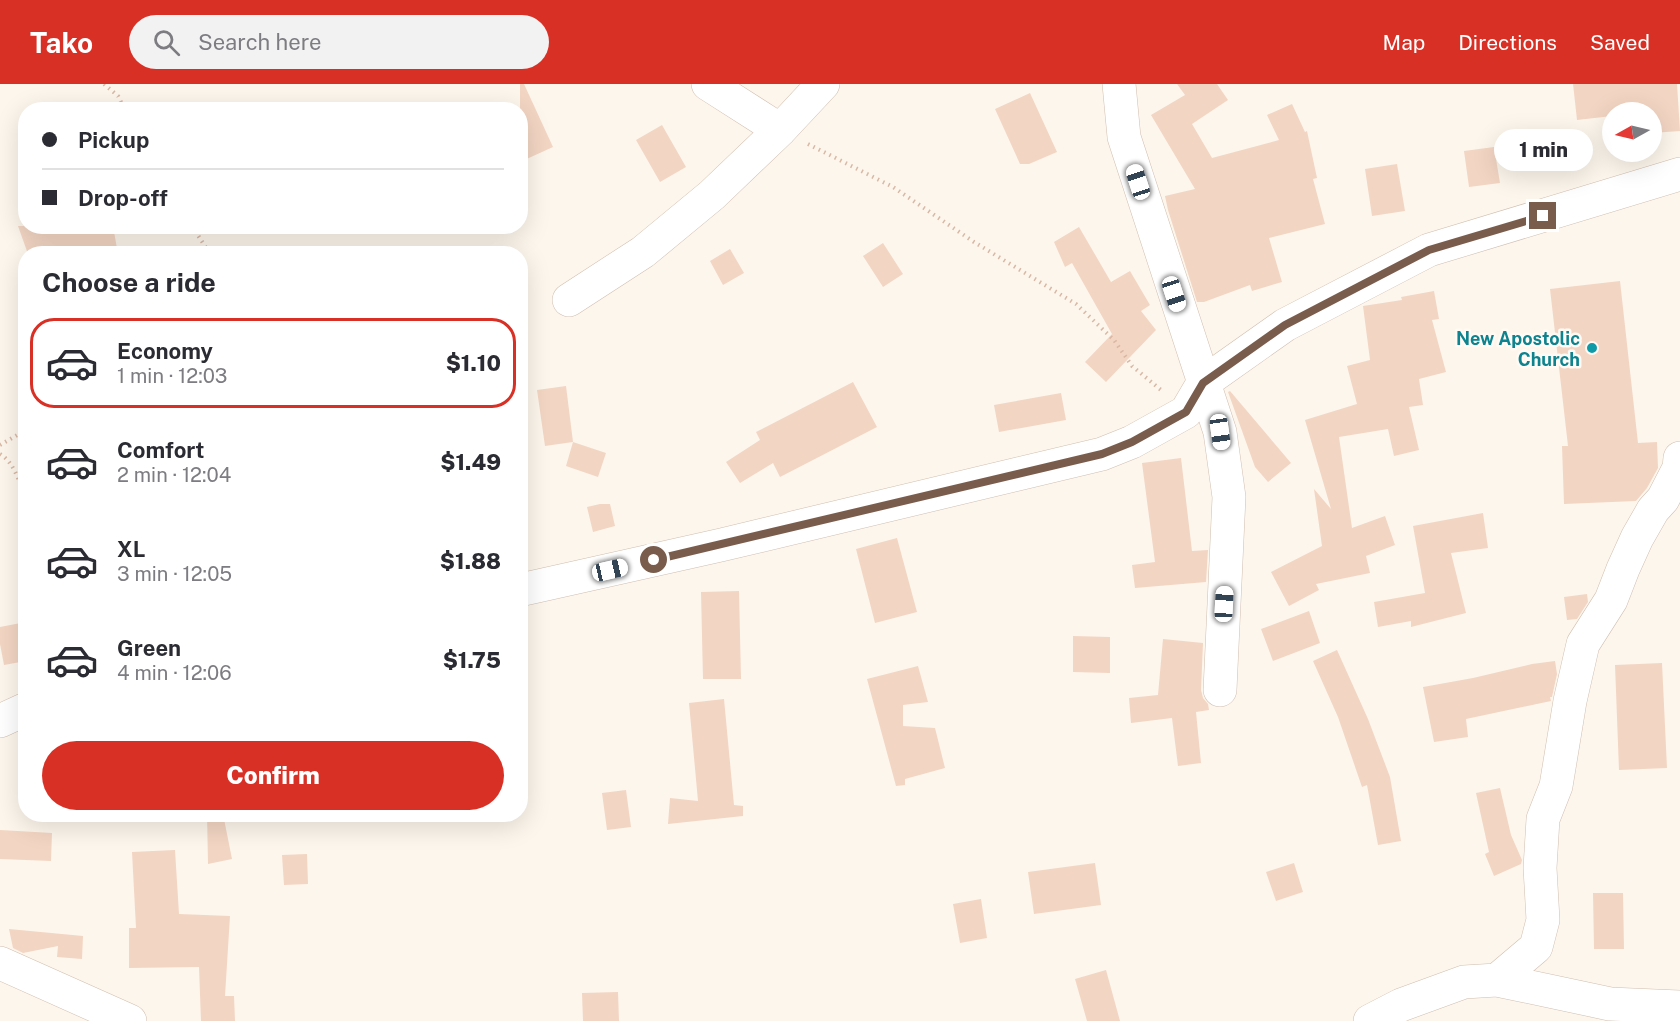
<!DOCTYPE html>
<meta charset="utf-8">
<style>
body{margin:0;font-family:"Public Sans",sans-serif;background:#f2f2f3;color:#2b2b33;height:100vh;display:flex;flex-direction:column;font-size:22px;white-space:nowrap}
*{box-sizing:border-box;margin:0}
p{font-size:20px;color:#7c7c81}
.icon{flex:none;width:33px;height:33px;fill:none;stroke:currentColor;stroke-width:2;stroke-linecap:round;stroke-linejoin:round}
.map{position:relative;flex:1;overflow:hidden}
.drawer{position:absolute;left:18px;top:162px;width:510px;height:576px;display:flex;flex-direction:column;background:#fff;border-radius:24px;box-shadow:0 6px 24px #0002}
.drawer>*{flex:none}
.hud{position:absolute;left:18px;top:18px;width:510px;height:132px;border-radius:24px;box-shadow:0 6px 24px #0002;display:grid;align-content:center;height:132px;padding:0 24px;background:#fff}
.needle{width:39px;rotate:262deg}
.buttons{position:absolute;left:1602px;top:18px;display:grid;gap:12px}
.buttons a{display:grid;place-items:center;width:60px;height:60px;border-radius:50%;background:#fff;box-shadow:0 6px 24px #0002;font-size:30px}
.end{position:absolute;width:27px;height:27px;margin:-14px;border:8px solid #7a5c4d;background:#fff;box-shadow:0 0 0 3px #fff}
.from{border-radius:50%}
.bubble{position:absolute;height:42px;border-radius:21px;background:#fff;box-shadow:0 6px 24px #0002;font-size:20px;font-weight:800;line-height:42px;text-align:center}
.car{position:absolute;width:18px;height:36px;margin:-18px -9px;border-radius:8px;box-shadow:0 0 4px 2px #0007;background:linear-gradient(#fff 24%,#345 0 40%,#fff 0 76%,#345 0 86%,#fff 0)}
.hud b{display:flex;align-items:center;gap:21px;height:57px;font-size:22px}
.hud b+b{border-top:2px solid #e1e1e2}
.hud i{width:15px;height:15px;background:#2b2b33}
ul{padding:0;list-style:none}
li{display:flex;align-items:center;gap:18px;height:90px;margin:0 12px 9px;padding:0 12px;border:3px solid transparent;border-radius:24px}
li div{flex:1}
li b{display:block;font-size:22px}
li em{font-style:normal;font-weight:800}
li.selected{border-color:#d93025}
li>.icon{width:54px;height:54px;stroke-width:1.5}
h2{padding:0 24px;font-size:27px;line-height:72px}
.cta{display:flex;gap:12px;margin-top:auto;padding:12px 24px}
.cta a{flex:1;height:69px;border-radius:36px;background:#d93025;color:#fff;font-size:24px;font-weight:800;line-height:69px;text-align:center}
header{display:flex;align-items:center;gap:36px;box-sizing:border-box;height:84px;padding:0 30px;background:#d93025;color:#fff}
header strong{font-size:28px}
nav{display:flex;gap:33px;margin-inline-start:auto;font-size:21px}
.search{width:420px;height:54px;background:#f2f2f3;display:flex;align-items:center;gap:15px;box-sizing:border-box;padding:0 21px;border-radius:33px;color:#7c7c81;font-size:22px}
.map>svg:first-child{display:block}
</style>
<header>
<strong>Tako</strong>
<div class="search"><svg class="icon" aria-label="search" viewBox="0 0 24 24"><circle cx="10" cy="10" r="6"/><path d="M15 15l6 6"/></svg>Search here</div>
<nav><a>Map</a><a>Directions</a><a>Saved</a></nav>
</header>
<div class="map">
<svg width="1680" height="937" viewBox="0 0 1680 937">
<rect width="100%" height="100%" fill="#fdf6ec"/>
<path fill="#f3d5c3" d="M520,0H524L553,63L520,78Z
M1177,0H1217L1228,16L1192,40L1212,74L1279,56L1267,31L1292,20L1305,48L1307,47L1317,94L1313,95L1325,140L1269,154L1282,198L1252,207L1250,201L1204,218H1197L1168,126L1165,112L1195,105L1151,31L1185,11Z
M1573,0H1677L1680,47L1652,49V28H1612V32L1577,36Z
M1030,9L1057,68L1029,80H1020L995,25Z
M662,41L686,83L660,98L636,56Z
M1494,63L1500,99L1469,103L1464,67Z
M1397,80L1405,127L1372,132L1365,85Z
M18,142H113L118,170H28Z
M1079,143L1111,198L1130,187L1150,221L1141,227L1156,246L1106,298L1085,278L1112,250L1072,179L1065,183L1054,158Z
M883,159L903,190L883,203L863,172Z
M730,165L744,189L723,201L710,177Z
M1620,197L1638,359L1657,358L1658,384L1647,404L1636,417L1564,420L1562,362H1568L1550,205Z
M1434,207L1439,235L1432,236L1446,288L1419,295L1423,321L1409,323L1419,366L1394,372L1388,345L1339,353L1352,444L1385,432L1395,461L1366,472L1370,489L1316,500L1319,506L1289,522L1271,488L1322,462L1314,405L1331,425L1305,336L1357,320L1347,282L1370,276L1363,222L1402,216L1401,213Z
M853,298L877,343L780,393L773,379L740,399L726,378L760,356L756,348Z
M566,302L573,358L545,362L537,306Z
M1230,307L1291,379L1268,398L1255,383L1228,308Z
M1061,309L1066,336L999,348L994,321Z
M573,358L606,369L598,393L566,382Z
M1181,374L1192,467L1208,466L1206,498L1135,504L1132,481L1155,478L1142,379Z
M600,420H610L615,442L593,448L587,423Z
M1483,429L1488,464L1451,469L1466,529L1411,543V537L1378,543L1374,518L1425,509L1413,442Z
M897,454L917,528L875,539L856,465Z
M739,507L741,595H703L701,508Z
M1587,510L1588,518L1577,535L1567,536L1564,513Z
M1309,527L1320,559L1273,577L1261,545Z
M26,538V577L4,581L0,560V543Z
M1073,552L1110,553V589L1073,588Z
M1163,555L1203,559L1201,606L1203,614L1208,620L1209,626L1196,628L1201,679L1178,682L1172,634L1131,639L1129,614L1158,611Z
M1337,566L1368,635L1390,693L1401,757L1378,761L1367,701L1362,703L1338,633L1313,577Z
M1555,577L1557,590L1552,613H1550L1551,617L1466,635L1468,653L1434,658L1423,603L1473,594L1532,580Z
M1662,579L1667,684L1619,686L1615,581Z
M918,582L928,618L903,621V642L935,644L945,684L905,695V701L896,702L867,595Z
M724,615L734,721L743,722V732L668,740L670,714L698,717L689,619Z
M1500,704L1511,751L1522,776L1521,780L1494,792L1485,770L1489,768L1476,709Z
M626,706L631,743L607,746L602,709Z
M207,730H223L232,775L208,780Z
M0,746L52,749L51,777L0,775Z
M175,766L179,830L230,832L225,912H234L235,937H201L199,883L129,884V844H136L132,768Z
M307,770L308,800L284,801L282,771Z
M1095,779L1101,821L1034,830L1028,788Z
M1294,779L1303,808L1276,817L1266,788Z
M1593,809H1623L1624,865H1594Z
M981,815L987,854L960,859L953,820Z
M9,845L83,852L82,875L57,873L58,862L23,869L13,864Z
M1106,886L1120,937H1087L1075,895Z
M618,908L619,937H583L582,909Z"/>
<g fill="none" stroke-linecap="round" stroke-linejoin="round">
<defs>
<path id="minor" d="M708,0L780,46
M1119,0L1124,53L1220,348L1229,413L1220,606
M569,216L643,168L712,111L780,46L823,0
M520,506L721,461L1102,370L1132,358L1186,328L1203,299L1285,241L1429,166L1680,90
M0,637L26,625
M0,879L130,937
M1497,896L1536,863L1543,836L1540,784L1543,735L1556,702L1570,617L1583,560L1611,516L1623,485L1637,454L1653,426L1663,415L1679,384L1680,374
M1370,937L1401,921L1464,898L1497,896L1610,920L1680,923"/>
</defs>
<use href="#minor" stroke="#d1beb0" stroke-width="34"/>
<path stroke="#d9b8a5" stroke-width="4" stroke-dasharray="1.5 4.5" stroke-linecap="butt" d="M104,0L118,12L125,26
M808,60L893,103L974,158L1076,220L1114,256L1132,282L1161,306
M192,142L210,170
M0,361L26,346
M0,370C15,379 20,400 26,416"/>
<use href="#minor" stroke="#fff" stroke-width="33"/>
</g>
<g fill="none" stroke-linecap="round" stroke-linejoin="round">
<path stroke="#7a5c4d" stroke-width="8" d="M654,476L1102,370L1132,358L1186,328L1203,299L1285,241L1429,166L1543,132"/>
</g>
<circle fill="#0f9aa8" stroke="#fffaf3" stroke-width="2" cx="1592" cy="264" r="6"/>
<g text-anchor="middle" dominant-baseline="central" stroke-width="5" stroke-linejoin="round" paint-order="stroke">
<g font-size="18" font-weight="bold" fill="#0d838f" stroke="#fffaf3" text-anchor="end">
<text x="1580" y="254">New Apostolic<tspan x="1580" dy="21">Church</tspan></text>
</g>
</g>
</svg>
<div class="buttons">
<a><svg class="needle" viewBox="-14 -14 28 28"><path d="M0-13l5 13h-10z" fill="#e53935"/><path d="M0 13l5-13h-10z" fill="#7c7c81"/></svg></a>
</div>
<i class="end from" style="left:654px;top:476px"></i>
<i class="end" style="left:1543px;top:132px"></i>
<div class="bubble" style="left:1494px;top:45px;width:99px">1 min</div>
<i class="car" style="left:1138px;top:98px;rotate:342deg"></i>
<i class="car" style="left:1174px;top:210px;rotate:162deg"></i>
<i class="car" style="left:1220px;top:348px;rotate:172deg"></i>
<i class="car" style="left:610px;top:486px;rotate:77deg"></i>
<i class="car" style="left:1224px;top:520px;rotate:3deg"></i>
<div class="hud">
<b><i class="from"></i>Pickup</b>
<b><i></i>Drop-off</b>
</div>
<section class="drawer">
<h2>Choose a ride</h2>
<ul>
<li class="selected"><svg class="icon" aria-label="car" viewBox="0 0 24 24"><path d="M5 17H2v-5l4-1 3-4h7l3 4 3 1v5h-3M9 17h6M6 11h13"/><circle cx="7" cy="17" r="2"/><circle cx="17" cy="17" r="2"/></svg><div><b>Economy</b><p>1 min · 12:03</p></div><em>$1.10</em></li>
<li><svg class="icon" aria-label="car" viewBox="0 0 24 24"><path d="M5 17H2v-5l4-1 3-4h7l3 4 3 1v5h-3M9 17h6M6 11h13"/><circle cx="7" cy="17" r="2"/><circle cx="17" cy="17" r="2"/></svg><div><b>Comfort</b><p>2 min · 12:04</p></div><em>$1.49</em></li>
<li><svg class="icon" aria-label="car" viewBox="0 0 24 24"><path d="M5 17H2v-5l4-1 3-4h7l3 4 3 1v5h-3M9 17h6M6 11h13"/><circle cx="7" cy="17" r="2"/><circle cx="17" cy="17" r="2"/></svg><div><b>XL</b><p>3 min · 12:05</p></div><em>$1.88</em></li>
<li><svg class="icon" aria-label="car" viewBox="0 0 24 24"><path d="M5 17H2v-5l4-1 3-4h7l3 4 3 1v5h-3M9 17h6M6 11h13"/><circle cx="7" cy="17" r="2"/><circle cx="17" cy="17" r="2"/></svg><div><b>Green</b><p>4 min · 12:06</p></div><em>$1.75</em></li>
</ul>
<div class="cta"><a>Confirm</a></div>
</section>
</div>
